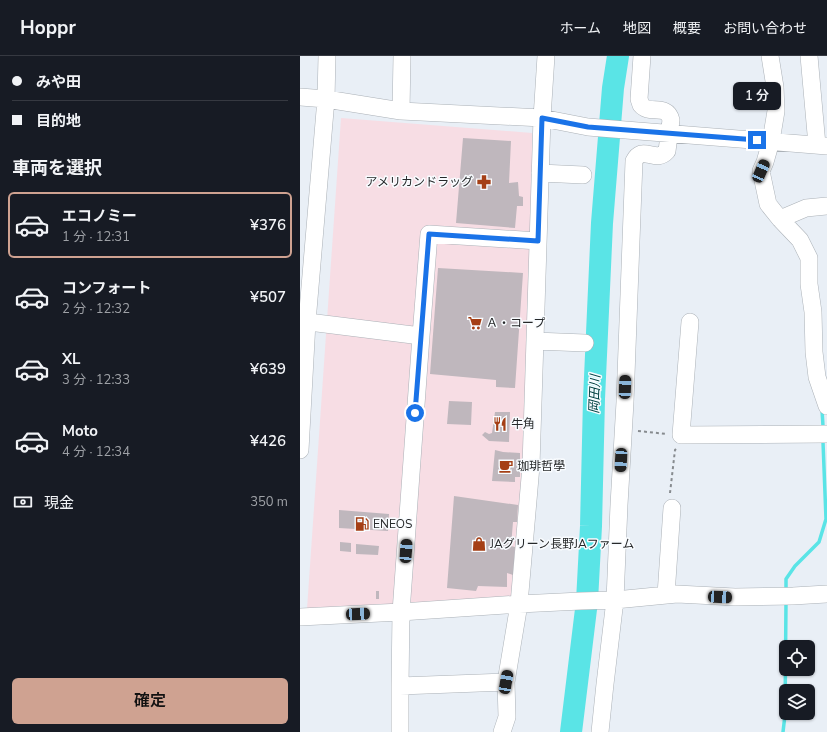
<!DOCTYPE html>
<html lang="ja">
<meta charset="utf-8">
<style>
body{margin:0;font-family:"Nunito Sans","Noto Sans JP",sans-serif;background:#20242c;color:#f1f3f6;height:100vh;display:flex;flex-direction:column;font-size:15px;white-space:nowrap}
*{box-sizing:border-box;margin:0}
p{font-size:13px;color:#9ea1a6}
.icon{flex:none;width:22px;height:22px;fill:none;stroke:currentColor;stroke-width:2;stroke-linecap:round;stroke-linejoin:round}
.map{position:relative;flex:1;overflow:hidden}
.side{display:flex;flex-direction:column;background:#171b24;width:300px}
.side>*{flex:none}
.guide{display:grid;align-content:center;height:88px;padding:0 12px;background:#171b24}
.controls{position:absolute;left:479px;top:584px;display:grid;gap:8px}
.controls a{display:grid;place-items:center;width:36px;height:36px;border-radius:6px;background:#171b24;box-shadow:0 1px 3px #0004;font-size:20px}
.end{position:absolute;width:18px;height:18px;margin:-9px;border:5px solid #1a73e8;background:#fff;box-shadow:0 0 0 2px #fff}
.from{border-radius:50%}
.bubble{position:absolute;height:28px;border-radius:6px;background:#171b24;box-shadow:0 1px 3px #0004;font-size:13px;font-weight:600;line-height:28px;text-align:center}
.car{position:absolute;width:12px;height:24px;margin:-12px -6px;border-radius:5px;box-shadow:0 0 3px 1px #0007;background:linear-gradient(#222 24%,#8ab4d8 0 40%,#222 0 76%,#8ab4d8 0 86%,#222 0)}
.guide b{display:flex;align-items:center;gap:14px;height:38px;font-size:15px}
.guide b+b{border-top:1px solid #363941}
.guide i{width:10px;height:10px;background:#f1f3f6}
ul{padding:0;list-style:none}
li{display:flex;align-items:center;gap:12px;height:66px;margin:0 8px 6px;padding:0 4px;border:2px solid transparent;border-radius:6px}
li div{flex:1}
li b{display:block;font-size:15px}
li em{font-style:normal;font-weight:600}
li.active{border-color:#cfa291}
li>.icon{width:36px;height:36px;stroke-width:1.5}
h2{padding:0 12px;font-size:18px;line-height:48px}
.pay{display:flex;align-items:center;gap:10px;height:44px;padding:0 12px;font-size:15px}
.pay p{margin-inline-start:auto}
.button{display:flex;gap:8px;margin-top:auto;padding:8px 12px}
.button a{flex:1;height:46px;border-radius:6px;background:#cfa291;color:#111;font-size:16px;font-weight:600;line-height:46px;text-align:center}
header{display:flex;align-items:center;gap:24px;box-sizing:border-box;height:56px;padding:0 20px;background:#171b24;border-bottom:1px solid #363941}
header strong{font-size:19px}
nav{display:flex;gap:22px;margin-inline-start:auto;font-size:14px}
main{display:flex;flex:1;min-height:0}
.map>svg:first-child{display:block}
</style>
<header>
<strong>Hoppr</strong>
<nav><a>ホーム</a><a>地図</a><a>概要</a><a>お問い合わせ</a></nav>
</header>
<main>
<section class="side">
<div class="guide">
<b><i class="from"></i>みや田</b>
<b><i></i>目的地</b>
</div>
<h2>車両を選択</h2>
<ul>
<li class="active"><svg class="icon" aria-label="car" viewBox="0 0 24 24"><path d="M5 17H2v-5l4-1 3-4h7l3 4 3 1v5h-3M9 17h6M6 11h13"/><circle cx="7" cy="17" r="2"/><circle cx="17" cy="17" r="2"/></svg><div><b>エコノミー</b><p>1 分 · 12:31</p></div><em>¥376</em></li>
<li><svg class="icon" aria-label="car" viewBox="0 0 24 24"><path d="M5 17H2v-5l4-1 3-4h7l3 4 3 1v5h-3M9 17h6M6 11h13"/><circle cx="7" cy="17" r="2"/><circle cx="17" cy="17" r="2"/></svg><div><b>コンフォート</b><p>2 分 · 12:32</p></div><em>¥507</em></li>
<li><svg class="icon" aria-label="car" viewBox="0 0 24 24"><path d="M5 17H2v-5l4-1 3-4h7l3 4 3 1v5h-3M9 17h6M6 11h13"/><circle cx="7" cy="17" r="2"/><circle cx="17" cy="17" r="2"/></svg><div><b>XL</b><p>3 分 · 12:33</p></div><em>¥639</em></li>
<li><svg class="icon" aria-label="car" viewBox="0 0 24 24"><path d="M5 17H2v-5l4-1 3-4h7l3 4 3 1v5h-3M9 17h6M6 11h13"/><circle cx="7" cy="17" r="2"/><circle cx="17" cy="17" r="2"/></svg><div><b>Moto</b><p>4 分 · 12:34</p></div><em>¥426</em></li>
</ul>
<div class="pay"><svg class="icon" aria-label="cash" viewBox="0 0 24 24"><path d="M3 7h18v10H3z"/><circle cx="12" cy="12" r="2"/></svg>現金<p>350 m</p></div>
<div class="button"><a>確定</a></div>
</section>
<div class="map">
<svg width="527" height="676" viewBox="0 0 527 676">
<rect width="100%" height="100%" fill="#e9eff6"/>
<path fill="#f7dde4" d="M41,62L232,77L233,195L227,415L215,541L7,553Z"/>
<g fill="none" stroke-linecap="round" stroke-linejoin="round">
<path stroke="#5ae4e6" stroke-width="3.5" d="M522,354L523,370
M486,535V523L495,510L519,486L526,463L523,386
M483,676L485,659L486,546"/>
<path stroke="#5ae4e6" stroke-width="22" d="M271,676L287,545L291,470L294,343L302,167L313,32L318,0"/>
</g>
<path fill="#bfb7bd" d="M163,82L211,85L209,127L218,126L219,140L223,141V150H217L215,172L156,167Z
M138,212L223,217L215,332L196,331V324L130,318Z
M149,345L172,346L171,369L147,368Z
M195,356H210L209,386L189,385L182,379L185,376L189,378L192,377Z
M195,394L203,396L220,397V421H215V426L192,425Z
M154,440L218,449L217,466H213L211,490L215,491L213,519L207,517V531L178,530L176,535L147,532Z
M39,454L89,458L88,475L39,472Z
M40,486L51,487V496L40,495Z
M56,488L79,490L78,499L56,498Z
M76,535H79V543H76Z"/>
<g fill="none" stroke-linecap="round" stroke-linejoin="round">
<defs>
<path id="minor" d="M470,0L475,31L476,55L471,85L465,106L461,115L468,148L480,163L500,184L509,202V228L513,256L514,296L517,321L527,350
M509,0L517,89
M0,41L26,43L101,55L242,62L288,71L527,90
M101,55L102,0
M240,117L283,119
M480,163L506,152L527,150
M0,265L121,280
M390,266L381,379L527,378
M235,285L285,287
M0,394L7,266L26,43L27,0
M366,539L372,452
M0,561L101,556L219,548L281,545L315,544L377,538L435,541L493,540L527,538
M100,630L206,626
M100,676V630L101,556L121,280L129,178L238,185
M202,676L207,661L206,626L219,548L231,410L242,62L246,0
M300,676L305,628L315,544L319,449L325,346L334,105C335,103 338,99 341,98C350,96 358,105 367,95L371,64C367,47 349,59 341,49C341,49 339,43 339,43L342,0"/>
</defs>
<use href="#minor" stroke="#abb1b7" stroke-width="18"/>
<path stroke="#878b8f" stroke-width="2" stroke-dasharray="3 3" stroke-linecap="butt" d="M338,375L367,378
M370,437L375,394L376,393"/>
<use href="#minor" stroke="#fff" stroke-width="17"/>
</g>
<g fill="none" stroke-linecap="round" stroke-linejoin="round">
<path stroke="#1a73e8" stroke-width="5" d="M115,357L129,178L238,185L242,62L288,71L457,84"/>
</g>
<defs>
<symbol id="pharmacy-bare" viewBox="-9 -9 18 18"><path d="M-2-6h4v4h4v4h-4v4h-4v-4h-4v-4h4Z" fill="#a53f16" stroke="#f9fcff" stroke-width="2.5" paint-order="stroke"/></symbol>
<symbol id="supermarket-bare" viewBox="-9 -9 18 18"><path d="M-6-5.5h2.5l.6 2H6L4.5 2H-2.5L-4.4-4H-6ZM-1.5 3.2a1.3 1.3 0 1 0 .1 0ZM3 3.2a1.3 1.3 0 1 0 .1 0Z" fill="#a53f16" stroke="#f9fcff" stroke-width="2.5" paint-order="stroke"/></symbol>
<symbol id="restaurant-bare" viewBox="-9 -9 18 18"><path d="M-5-6h1v4h1v-4h1v4h1v-4h1v5L-1.5 .5V6h-2V.5L-5-1ZM5-6V6H3V1.5H1.5Q1.5-4 5-6Z" fill="#a53f16" stroke="#f9fcff" stroke-width="2.5" paint-order="stroke"/></symbol>
<symbol id="cafe-bare" viewBox="-9 -9 18 18"><path d="M-5.5-4.5H6V0H3Q3 3.5 0 3.5H-2.5Q-5.5 3.5-5.5 0ZM3-3.2v2h1.7v-2ZM-6 4.5H4V6H-6Z" fill="#a53f16" stroke="#f9fcff" stroke-width="2.5" paint-order="stroke"/></symbol>
<symbol id="fuel-bare" viewBox="-9 -9 18 18"><path d="M-5.5-6h7V0h2V4h1.3V-2.5L3-4.5l.8-.8L6-3V5H2.5V1h-1V6h-7ZM-4.2-4.7v3.2H.2V-4.7Z" fill="#a53f16" stroke="#f9fcff" stroke-width="2.5" paint-order="stroke"/></symbol>
<symbol id="shop-bare" viewBox="-9 -9 18 18"><path d="M-5-2.5h2.3a2.7 3.5 0 0 1 5.4 0H5L5.5 6h-11ZM-1.5-2.5h3a1.5 2.3 0 0 0-3 0Z" fill="#a53f16" stroke="#f9fcff" stroke-width="2.5" paint-order="stroke"/></symbol>
</defs>
<g fill-rule="evenodd">
<use href="#pharmacy-bare" x="174" y="116" width="20" height="20"/>
<use href="#supermarket-bare" x="165" y="257" width="20" height="20"/>
<use href="#restaurant-bare" x="190" y="358" width="20" height="20"/>
<use href="#cafe-bare" x="196" y="400" width="20" height="20"/>
<use href="#fuel-bare" x="52" y="458" width="20" height="20"/>
<use href="#shop-bare" x="169" y="478" width="20" height="20"/>
</g>
<g text-anchor="middle" dominant-baseline="central" stroke-width="3" stroke-linejoin="round" paint-order="stroke">
<g font-size="12" fill="#26282a" stroke="#f9fcff" text-anchor="start">
<text x="173" y="126" text-anchor="end">アメリカンドラッグ</text>
<text x="186" y="267">Ａ・コープ</text>
<text x="211" y="368">牛角</text>
<text x="217" y="410">珈琲哲學</text>
<text x="73" y="468">ENEOS</text>
<text x="190" y="488">JAグリーン長野JAファーム</text>
</g>
<g font-size="13" font-style="italic" fill="#004243" stroke="#f9fcff">
<text transform="translate(295 338) rotate(-88)">岡田川</text>
</g>
</g>
</svg>
<div class="controls">
<a><svg class="icon" aria-label="locate" viewBox="0 0 24 24"><circle cx="12" cy="12" r="6"/><path d="M12 2v4M12 18v4M2 12h4M18 12h4"/></svg></a>
<a><svg class="icon" aria-label="layers" viewBox="0 0 24 24"><path d="M12 4l9 5-9 5-9-5zM3 14l9 5 9-5"/></svg></a>
</div>
<i class="end from" style="left:115px;top:357px"></i>
<i class="end" style="left:457px;top:84px"></i>
<div class="bubble" style="left:433px;top:26px;width:48px">1 分</div>
<i class="car" style="left:461px;top:115px;rotate:24deg"></i>
<i class="car" style="left:325px;top:331px;rotate:2deg"></i>
<i class="car" style="left:321px;top:404px;rotate:183deg"></i>
<i class="car" style="left:106px;top:495px;rotate:4deg"></i>
<i class="car" style="left:420px;top:541px;rotate:93deg"></i>
<i class="car" style="left:58px;top:558px;rotate:87deg"></i>
<i class="car" style="left:206px;top:626px;rotate:10deg"></i>
</div>
</main>
